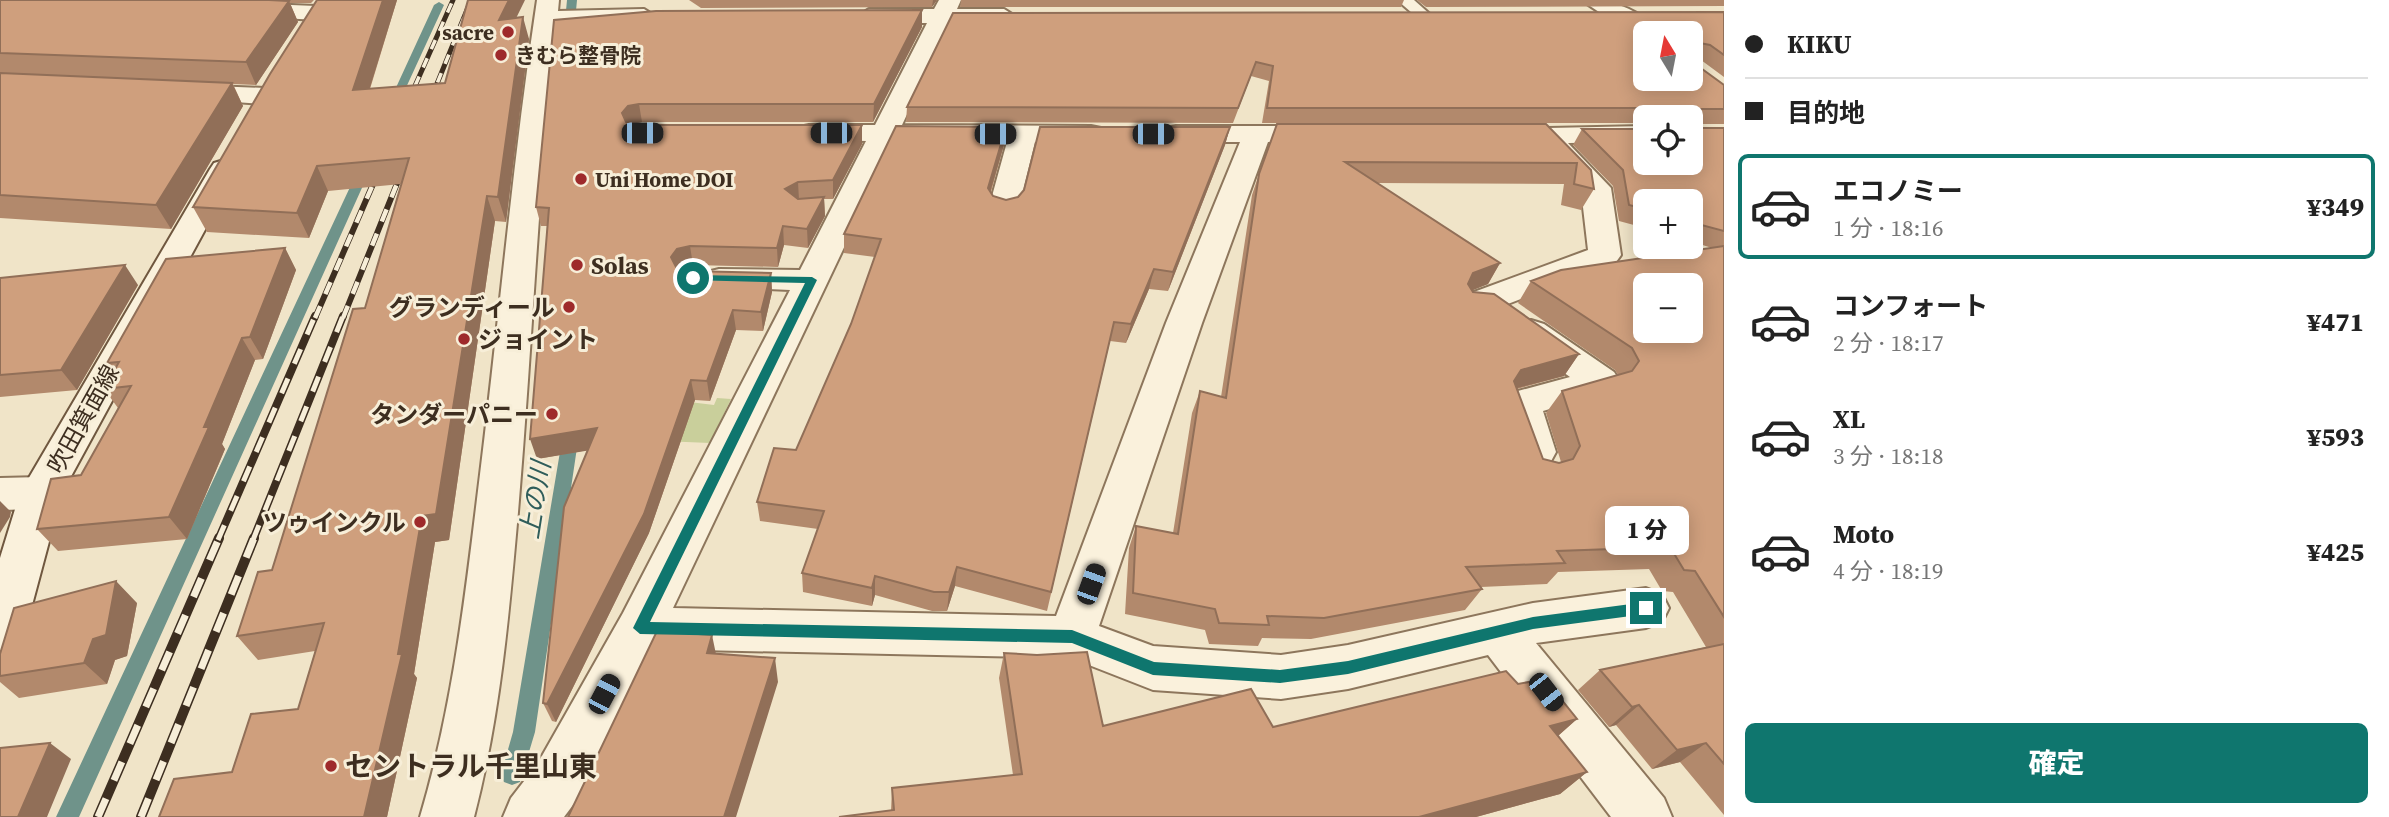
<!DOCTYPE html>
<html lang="ja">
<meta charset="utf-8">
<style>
body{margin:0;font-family:"Source Serif 4","Noto Sans JP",serif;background:#f6f6f6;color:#222;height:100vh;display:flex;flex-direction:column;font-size:26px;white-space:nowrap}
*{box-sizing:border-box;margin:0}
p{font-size:23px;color:#767676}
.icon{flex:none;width:38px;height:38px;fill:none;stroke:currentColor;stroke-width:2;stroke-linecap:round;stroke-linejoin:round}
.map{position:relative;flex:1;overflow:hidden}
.drawer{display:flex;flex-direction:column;background:#fff;width:665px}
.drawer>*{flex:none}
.guide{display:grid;align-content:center;height:154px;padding:0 21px;background:#fff}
.needle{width:46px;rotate:350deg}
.controls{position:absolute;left:1633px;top:21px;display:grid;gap:14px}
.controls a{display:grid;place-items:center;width:70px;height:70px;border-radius:10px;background:#fff;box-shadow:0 4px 18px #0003;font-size:35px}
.end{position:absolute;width:32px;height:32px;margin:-16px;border:9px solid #0f766e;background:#fff;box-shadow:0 0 0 4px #fff}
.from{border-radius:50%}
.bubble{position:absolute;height:49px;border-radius:10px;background:#fff;box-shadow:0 4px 18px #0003;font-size:23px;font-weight:800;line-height:49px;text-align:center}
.car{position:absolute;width:21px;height:42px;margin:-21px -10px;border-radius:9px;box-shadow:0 0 5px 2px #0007;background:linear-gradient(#222 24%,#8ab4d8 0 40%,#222 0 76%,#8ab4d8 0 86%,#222 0)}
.guide b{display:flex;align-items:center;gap:24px;height:66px;font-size:26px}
.guide b+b{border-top:2px solid #e0e0e0}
.guide i{width:18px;height:18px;background:#222}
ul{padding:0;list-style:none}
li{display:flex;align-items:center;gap:21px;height:105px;margin:0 14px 10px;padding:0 7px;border:4px solid transparent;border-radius:10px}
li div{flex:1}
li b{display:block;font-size:26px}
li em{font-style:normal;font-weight:800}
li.on{border-color:#0f766e}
li>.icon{width:63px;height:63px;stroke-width:1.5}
.primary-button{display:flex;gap:14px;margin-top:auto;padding:14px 21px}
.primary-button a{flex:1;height:80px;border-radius:10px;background:#0f766e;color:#fff;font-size:28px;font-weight:800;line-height:80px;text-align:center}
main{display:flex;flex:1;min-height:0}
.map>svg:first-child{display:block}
</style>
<main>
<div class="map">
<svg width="1724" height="817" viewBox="0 0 1724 817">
<rect width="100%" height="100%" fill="#f0e4c8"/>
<path fill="#c9cf9b" d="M717,398L731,399L710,443L662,441L673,400L714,405Z"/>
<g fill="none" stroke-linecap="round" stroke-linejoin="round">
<path fill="#6f938a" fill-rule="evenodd" d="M567,0H577L574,32L569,35L564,32Z
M439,2L444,5L398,105L389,107L388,105L434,5Z
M364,166L370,170L79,817H56L358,170Z
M571,428L579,434L535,732L520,782L512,785L504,782L501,774L513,732L563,434Z"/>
<defs>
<path id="service" d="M1397,0H1414L1432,16L1429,19H1419Z"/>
<path id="minor" d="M537,0H559L558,11L644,9L655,16L644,23L556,25C538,187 532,350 518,512C509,615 500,717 474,817H420C451,713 464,607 477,499C498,333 512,165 537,0Z
M939,0H961L957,9H1004L1015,16L1004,23H950L902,125L1091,126L1101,128L1105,134L1101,140L1035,142L1019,207L1015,213L1004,216L993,213L989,207L1007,142H894L673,608L1056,616L1166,323L1240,142H1176L1166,140L1162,134L1166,128L1176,126H1326L1336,128L1340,134L1336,140L1268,142L1202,323L1099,626L1153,646L1281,655L1348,645L1533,603L1646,588L1662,594L1669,608L1662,622L1646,628L1536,643L1664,798L1672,817H1611L1488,655L1348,689L1281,699L1153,690L1071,658L653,649L576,801L564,817H503L511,798L538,763L623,613L790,290L707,286L702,279L707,272L719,269L800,270L866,141L799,139L795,133L799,127L809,125H875L927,23H869L858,16L869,9H934Z
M1581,0C1610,0 1640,7 1658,33H1645V40L1638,38Z
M241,3L316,6L327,13L316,20L233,15L230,10Z
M187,85L265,88L274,90L278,96L274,102L265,104L178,98L174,93L178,88Z
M1645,126V142L1568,143L1611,188L1621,255L1616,262L1487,312L1475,315L1463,312L1458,304L1463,296L1588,250L1581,190L1545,152L1541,146L1543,143L1495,141L1491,135L1495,129Z
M1531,320L1544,324L1614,372L1620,381L1614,390L1543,411L1556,452L1550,463L1536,467L1522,463L1502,404L1507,394L1570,377L1518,340L1513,332L1518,324Z
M41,477L56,482L62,493L56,504L41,509L0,510V478Z"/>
<path id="secondary" d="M224,160L234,163L238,169L62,493L24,635L17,650L0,656V558L20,493L210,169L214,163Z"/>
</defs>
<use href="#service" stroke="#8d765c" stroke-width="4"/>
<use href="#minor" stroke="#8d765c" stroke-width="4"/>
<use href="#secondary" stroke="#6f573f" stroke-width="4"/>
<use href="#service" fill="#faf1dc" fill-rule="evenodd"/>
<use href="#minor" fill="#faf1dc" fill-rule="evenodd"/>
<use href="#secondary" fill="#faf1dc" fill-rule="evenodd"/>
<defs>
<path id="rail-far3" d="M430,101L471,0
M407,104L453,0"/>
<path id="rail-far2" d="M315,318L380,168
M343,318L404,166"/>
<path id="rail-far1" d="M218,540L315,316
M253,540L343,316"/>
<path id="rail" d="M98,817L219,538
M141,817L254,538"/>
</defs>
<use href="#rail-far3" stroke="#3d2e20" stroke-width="5"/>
<use href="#rail-far2" stroke="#3d2e20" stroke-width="6"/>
<use href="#rail-far1" stroke="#3d2e20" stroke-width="8"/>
<use href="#rail" stroke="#3d2e20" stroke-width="10"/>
<use href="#rail-far3" stroke="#f7eed8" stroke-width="3.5" stroke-dasharray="10" stroke-linecap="butt"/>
<use href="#rail-far2" stroke="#f7eed8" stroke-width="4.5" stroke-dasharray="13" stroke-linecap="butt"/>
<use href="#rail-far1" stroke="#f7eed8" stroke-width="5" stroke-dasharray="16" stroke-linecap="butt"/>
<use href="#rail" stroke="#f7eed8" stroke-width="7" stroke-dasharray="20" stroke-linecap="butt"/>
</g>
<path fill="#b2896c" d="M0,0H314L311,3H290L298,22L256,85L233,84L243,106L171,229L0,218Z
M317,0H397L370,89L445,83L516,18L529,39L506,222L495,221L449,540L435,542L414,674L417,678L387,817H159L232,772L298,709L315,651L258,660L237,636L272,570L365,308L401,184L328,191L309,238L207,232L193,207Z
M689,0H937L932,7L701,8Z
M961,0H1404L1401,7H960Z
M1417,0H1724V6L1426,7Z
M922,10V27L873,122H642L633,124L862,144L833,199H824L825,216L808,248L784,245L778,267L693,265L680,268L689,271L771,273L772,292L763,331L736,330L710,401L695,400L649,533L556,722L552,721L543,703L588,450L537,459L547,226H541L536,207L554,20Z
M1724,12V77L1701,60L1697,59L1698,66L1724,85V124H1699V128H1724V815L1680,762L1652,769L1616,725L1609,727L1578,690L1600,670L1706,647L1673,592L1662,591L1649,569L1558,572L1547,584L1481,587L1482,589L1465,610L1311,639L1262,638L1258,646L1209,644L1205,630L1125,614L1129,548L1136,526L1173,533L1192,413L1200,391L1221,397L1252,195L1259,174L1546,124L1591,170L1594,189L1581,210L1561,205L1564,184L1377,183L1500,263L1488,284L1472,290L1473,292L1579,354L1564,376L1517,389L1543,459L1559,463L1561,462L1546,413L1562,391L1618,375L1615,370L1518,303L1531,281L1712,248L1690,241V201H1645V228L1619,221L1613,186L1573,145L1582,129L1645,163L1690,117H1645V123H1262L1269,81L1251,76L1233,123L906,122L907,107L953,13Z
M1230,127L1225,145L1168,291L1149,289L1126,343L1110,341L1047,611L955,586L947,611H932L875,595L872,606L803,592L802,573L818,529L760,521L757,502L796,450L851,324L875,257L844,253V234L1004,145L991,192L993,196L1006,200L1018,197Z
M285,248L296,270L263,359L255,360L222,444L225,449L187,539L58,551L37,529L81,475L118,408L104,389L113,372L107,363Z
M0,278L138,285L77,390L0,397Z
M137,603L127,656L115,660L107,684L19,698L0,682V654Z
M1004,653L1103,726L1273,727L1518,684L1577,719L1558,736L1587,772L1560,794L1476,817H839L891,811L892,788L1013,775L999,678Z"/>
<path fill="#916f58" d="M383,0H397L362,113L353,90Z
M509,0H525L505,41L499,20Z
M933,0H937L932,7Z
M289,1L298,22L256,85L246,62Z
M922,10V27L873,122L874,104Z
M523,17L529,39L506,222L498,197Z
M232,83L243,106L171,229L156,205Z
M639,104L642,122L631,124L626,132L622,113L628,106Z
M862,125V144L833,199V180Z
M1006,127L1004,145L986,206L988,188Z
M1230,127L1225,145L1168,291L1173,272Z
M317,166L328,191L309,238L297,213Z
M798,182L799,200L785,189Z
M487,196L495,221L449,540L435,542L414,674L417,678L387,817H364L398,654L422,516Z
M824,197L825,216L808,248L807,229Z
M783,226L784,245L778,267L777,248Z
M690,246L693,265L680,268L674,276L671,257L677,249Z
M285,248L296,270L263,359L250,337Z
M1500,263L1488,284L1461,295L1473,273Z
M125,265L138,285L77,390L61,370Z
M1154,269L1149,289L1126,343L1131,324Z
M771,273L772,292L763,331L761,312Z
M733,310L736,330L710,401L707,381Z
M242,338L255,360L222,444L225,449L187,539L169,517L204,427Z
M1579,354L1564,376L1506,391L1521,370Z
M691,380L695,400L649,533L556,722L547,704Z
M597,428L603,448L537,459L530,439Z
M0,501L11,512L10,517L0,533Z
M957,567L955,586L947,611L949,592Z
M875,576V595L872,606V588Z
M116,581L137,603L127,656L115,660L107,684L84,663L93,639Z
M712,635L717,659L707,653Z
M775,658L778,682L736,817H724Z
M1639,705L1616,725L1609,727L1632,707Z
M1577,719L1551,742L1550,726Z
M50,743L71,759L47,817H18Z
M1706,743L1680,762L1652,769L1677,750Z
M1587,772L1560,794L1476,817H1419Z"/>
<path fill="#cf9f7d" stroke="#916f58" stroke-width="2" fill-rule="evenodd" d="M0,0H269L289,1L246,62L0,53Z
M317,0H383L353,90L445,83L468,0H509L499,20L523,17L498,197L487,196L436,514L422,516L398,654H402L364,817H159L174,779L232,772L251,714L298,709L324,623L237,636L258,572L272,570L353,309L365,308L409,158L317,166L297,213L193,207L270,74Z
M922,10L874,104H639L628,106L622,113L626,122L639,125H862L833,180L798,182L785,189L798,199L824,197L807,229L783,226L777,248L690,246L677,249L671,257L676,267L689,271L771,273L761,312L733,310L707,381L691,380L644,514L547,704L543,703L564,507L597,428L530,439L549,208L536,207L554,20L656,11Z
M1724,12V55L1710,45L1700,43L1697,45L1698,66L1724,85V109H1698L1699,128H1724V231L1690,222V201H1645V209L1629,205L1623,170L1582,129H1645V163H1690V117H1656L1657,111L1655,108H1267L1273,66L1256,62L1238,108L907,107L953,13ZM1645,33H1690V79H1645Z
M0,73L232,83L156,205L0,195Z
M1277,124H1546L1591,170L1594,189L1574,184L1577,163L1345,162L1500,263L1473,273L1468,284L1473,292L1494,294L1579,354L1521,370L1514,381L1543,459L1559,463L1573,459L1580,446L1562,391L1632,371L1639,361L1632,348L1531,281L1561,270L1724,246V617L1695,571L1684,570L1670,547L1557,551L1565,563L1466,567L1482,589L1324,618L1267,616L1269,625L1219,623L1215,609L1133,593L1136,526L1178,534L1200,391L1226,398L1259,174ZM1645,285H1690V331H1645Z
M896,126L1006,127L988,188L993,196L1006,200L1018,197L1024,190L1040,127H1230L1173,272L1154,269L1131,324L1114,322L1051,592L957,567L949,592H934L875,576L872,588L802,573L824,511L757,502L774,448L796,450L851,324L881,239L844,234Z
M285,248L250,337L242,338L204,427H209L169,517L37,529L51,479L81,475L131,386L104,389L119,362L107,363L166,259Z
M125,265L61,370L0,375V278Z
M116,581L106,635L93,639L84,663L0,676V654L14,608Z
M657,631L712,635L707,653L775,658L724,817H568Z
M1724,644V764L1706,743L1677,750L1639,705L1632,707L1600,670Z
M1087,652L1103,726L1251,689L1273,727L1506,671L1518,684L1545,679L1577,719L1550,726L1587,772L1419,817H839L894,810L892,788L1022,774L1004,653L1037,655Z
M50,743L18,817H0V748Z"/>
<path fill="#0f766e" d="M693,275L812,277L817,280L650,622L1072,630L1154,662L1280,670L1348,661L1533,617L1646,602L1653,608L1646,614L1533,629L1348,674L1280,683L1153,675L1072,643L640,634L633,628L805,283L689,280Z"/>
<g fill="#9e2a2b" stroke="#f7eed8" stroke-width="2.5">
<circle cx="508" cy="32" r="7"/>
<circle cx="501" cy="55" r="7"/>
<circle cx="581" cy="179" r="7"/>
<circle cx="577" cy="265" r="7"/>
<circle cx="569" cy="307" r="7"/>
<circle cx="464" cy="339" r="7"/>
<circle cx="552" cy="414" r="7"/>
<circle cx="420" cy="522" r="7"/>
<circle cx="331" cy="766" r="7"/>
</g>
<g text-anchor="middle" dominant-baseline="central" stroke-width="6" stroke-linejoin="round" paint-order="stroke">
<g font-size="21" font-weight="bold" fill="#3d2e20" stroke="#f7eed8" text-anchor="start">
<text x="494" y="32" text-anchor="end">sacre</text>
<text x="515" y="55">きむら整骨院</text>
<text x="595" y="179">Uni Home DOI</text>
</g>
<g font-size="24" font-weight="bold" fill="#3d2e20" stroke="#f7eed8" text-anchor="end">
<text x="591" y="265" text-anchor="start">Solas</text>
<text x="555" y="307">グランディール</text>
<text x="478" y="339" text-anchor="start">ジョイント</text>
<text x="538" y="414">タンダーパニー</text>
<text x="406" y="522">ツゥインクル</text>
</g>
<g font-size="24" fill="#3d2e20" stroke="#f7eed8">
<text transform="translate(83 419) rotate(-61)">吹田箕面線</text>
</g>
<g font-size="26" font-style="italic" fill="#2f5d5a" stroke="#f7eed8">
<text transform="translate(535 500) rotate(-81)">上の川</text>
</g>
<g font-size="28" font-weight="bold" fill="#3d2e20" stroke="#f7eed8" text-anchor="start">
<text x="345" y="766">セントラル千里山東</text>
</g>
</g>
</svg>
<div class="controls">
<a><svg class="needle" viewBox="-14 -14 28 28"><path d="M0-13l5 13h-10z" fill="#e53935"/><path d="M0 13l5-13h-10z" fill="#767676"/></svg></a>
<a><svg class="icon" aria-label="locate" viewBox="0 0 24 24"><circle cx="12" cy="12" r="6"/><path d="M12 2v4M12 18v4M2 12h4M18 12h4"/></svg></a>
<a>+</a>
<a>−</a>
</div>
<i class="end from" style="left:693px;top:278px"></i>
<i class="end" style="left:1646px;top:608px"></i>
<div class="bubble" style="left:1605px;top:506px;width:84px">1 分</div>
<i class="car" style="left:642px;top:133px;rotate:90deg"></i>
<i class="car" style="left:831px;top:133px;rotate:270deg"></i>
<i class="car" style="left:995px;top:134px;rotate:90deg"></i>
<i class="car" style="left:1153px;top:134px;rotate:90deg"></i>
<i class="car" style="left:1091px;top:584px;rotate:20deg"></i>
<i class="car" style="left:1546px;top:692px;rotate:142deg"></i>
<i class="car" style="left:604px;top:694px;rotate:28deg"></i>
</div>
<section class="drawer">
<div class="guide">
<b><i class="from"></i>KIKU</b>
<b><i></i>目的地</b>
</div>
<ul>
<li class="on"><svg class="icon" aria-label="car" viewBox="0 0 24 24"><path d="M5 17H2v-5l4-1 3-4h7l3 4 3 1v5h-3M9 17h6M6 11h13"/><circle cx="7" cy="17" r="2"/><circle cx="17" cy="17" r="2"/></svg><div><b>エコノミー</b><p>1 分 · 18:16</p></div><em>¥349</em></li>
<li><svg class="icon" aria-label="car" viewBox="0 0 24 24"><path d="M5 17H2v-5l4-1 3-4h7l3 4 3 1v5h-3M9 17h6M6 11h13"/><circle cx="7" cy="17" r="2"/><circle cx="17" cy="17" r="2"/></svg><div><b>コンフォート</b><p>2 分 · 18:17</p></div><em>¥471</em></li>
<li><svg class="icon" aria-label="car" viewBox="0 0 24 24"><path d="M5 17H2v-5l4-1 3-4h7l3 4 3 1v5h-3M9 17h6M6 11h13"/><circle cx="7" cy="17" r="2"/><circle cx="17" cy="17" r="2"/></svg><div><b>XL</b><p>3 分 · 18:18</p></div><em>¥593</em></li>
<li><svg class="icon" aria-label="car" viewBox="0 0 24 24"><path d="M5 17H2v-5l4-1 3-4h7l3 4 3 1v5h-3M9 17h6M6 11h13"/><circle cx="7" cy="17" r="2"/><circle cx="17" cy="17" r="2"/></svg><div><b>Moto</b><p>4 分 · 18:19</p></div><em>¥425</em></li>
</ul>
<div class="primary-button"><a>確定</a></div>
</section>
</main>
